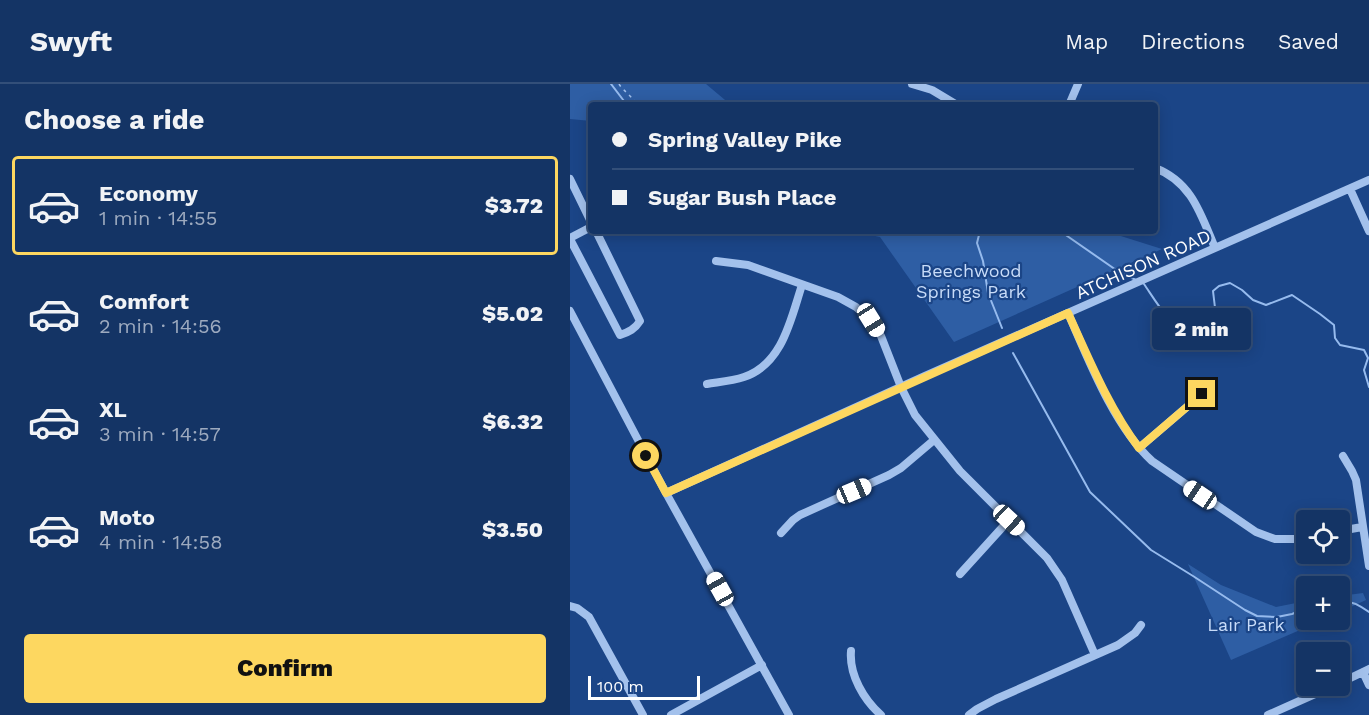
<!DOCTYPE html>
<meta charset="utf-8">
<style>
body{margin:0;font-family:"Work Sans",sans-serif;background:#1d3c6b;color:#f1f3f6;height:100vh;display:flex;flex-direction:column;font-size:22px;white-space:nowrap}
*{box-sizing:border-box;margin:0}
p{font-size:20px;color:#9daabf}
.icon{flex:none;width:33px;height:33px;fill:none;stroke:currentColor;stroke-width:2;stroke-linecap:round;stroke-linejoin:round}
.map{position:relative;flex:1;overflow:hidden}
.details{display:flex;flex-direction:column;background:#143465;width:570px}
.details>*{flex:none}
.top-card{position:absolute;left:18px;top:18px;width:570px;height:132px;border-radius:6px;box-shadow:0 3px 15px #0003,0 0 0 2px #334f79;display:grid;align-content:center;height:132px;padding:0 24px;background:#143465}
.buttons{position:absolute;left:726px;top:426px;display:grid;gap:12px}
.buttons a{display:grid;place-items:center;width:54px;height:54px;border-radius:6px;background:#143465;box-shadow:0 3px 15px #0003,0 0 0 2px #334f79;font-size:30px}
.scale{position:absolute;left:18px;bottom:15px;width:112px;box-sizing:border-box;padding-left:6px;border:3px solid #fff;border-top:0;font-size:16px;line-height:21px;white-space:nowrap;color:#fff;-webkit-text-stroke:4px #1b4587;paint-order:stroke}
.end{position:absolute;width:27px;height:27px;margin:-14px;border:8px solid #fdd760;background:#111;box-shadow:0 0 0 3px #111}
.from{border-radius:50%}
.bubble{position:absolute;height:42px;border-radius:6px;background:#143465;box-shadow:0 3px 15px #0003,0 0 0 2px #334f79;font-size:20px;font-weight:800;line-height:42px;text-align:center}
.car{position:absolute;width:18px;height:36px;margin:-18px -9px;border-radius:8px;box-shadow:0 0 4px 2px #0007;background:linear-gradient(#fff 24%,#345 0 40%,#fff 0 76%,#345 0 86%,#fff 0)}
.top-card b{display:flex;align-items:center;gap:21px;height:57px;font-size:22px}
.top-card b+b{border-top:2px solid #334f79}
.top-card i{width:15px;height:15px;background:#f1f3f6}
ul{padding:0;list-style:none}
li{display:flex;align-items:center;gap:18px;height:99px;margin:0 12px 9px;padding:0 12px;border:3px solid transparent;border-radius:6px}
li div{flex:1}
li b{display:block;font-size:22px}
li em{font-style:normal;font-weight:800}
li.current{border-color:#fdd760}
li>.icon{width:54px;height:54px;stroke-width:1.5}
h2{padding:0 24px;font-size:27px;line-height:72px}
.button{display:flex;gap:12px;margin-top:auto;padding:12px 24px}
.button a{flex:1;height:69px;border-radius:6px;background:#fdd760;color:#111;font-size:24px;font-weight:800;line-height:69px;text-align:center}
header{display:flex;align-items:center;gap:36px;box-sizing:border-box;height:84px;padding:0 30px;background:#143465;border-bottom:2px solid #334f79}
header strong{font-size:28px}
nav{display:flex;gap:33px;margin-inline-start:auto;font-size:21px}
main{display:flex;flex:1;min-height:0}
.map>svg:first-child{display:block}
</style>
<header>
<strong>Swyft</strong>
<nav><a>Map</a><a>Directions</a><a>Saved</a></nav>
</header>
<main>
<section class="details">
<h2>Choose a ride</h2>
<ul>
<li class="current"><svg class="icon" aria-label="car" viewBox="0 0 24 24"><path d="M5 17H2v-5l4-1 3-4h7l3 4 3 1v5h-3M9 17h6M6 11h13"/><circle cx="7" cy="17" r="2"/><circle cx="17" cy="17" r="2"/></svg><div><b>Economy</b><p>1 min · 14:55</p></div><em>$3.72</em></li>
<li><svg class="icon" aria-label="car" viewBox="0 0 24 24"><path d="M5 17H2v-5l4-1 3-4h7l3 4 3 1v5h-3M9 17h6M6 11h13"/><circle cx="7" cy="17" r="2"/><circle cx="17" cy="17" r="2"/></svg><div><b>Comfort</b><p>2 min · 14:56</p></div><em>$5.02</em></li>
<li><svg class="icon" aria-label="car" viewBox="0 0 24 24"><path d="M5 17H2v-5l4-1 3-4h7l3 4 3 1v5h-3M9 17h6M6 11h13"/><circle cx="7" cy="17" r="2"/><circle cx="17" cy="17" r="2"/></svg><div><b>XL</b><p>3 min · 14:57</p></div><em>$6.32</em></li>
<li><svg class="icon" aria-label="car" viewBox="0 0 24 24"><path d="M5 17H2v-5l4-1 3-4h7l3 4 3 1v5h-3M9 17h6M6 11h13"/><circle cx="7" cy="17" r="2"/><circle cx="17" cy="17" r="2"/></svg><div><b>Moto</b><p>4 min · 14:58</p></div><em>$3.50</em></li>
</ul>
<div class="button"><a>Confirm</a></div>
</section>
<div class="map">
<svg width="799" height="631" viewBox="0 0 799 631">
<rect width="100%" height="100%" fill="#1b4587"/>
<path fill="#2e5ea4" d="M0,0H136L161,21H21V37L0,35Z
M281,147H535L592,165L384,258L310,153Z
M618,480L651,501L706,523L736,517V536H753L661,576Z
M793,509L796,516L770,528V512Z"/>
<g fill="none" stroke-linecap="round" stroke-linejoin="round">
<path stroke="#96bbee" stroke-width="2" d="M41,0L57,21
M419,147L416,151H409L407,159L413,177L418,209L432,244
M490,147L549,188L566,196
M571,198L574,200C587,219 600,242 621,253L634,249L645,242L646,232L643,207L649,202L660,199L672,206L683,216L696,221L722,211L750,230L764,241L765,254L770,261L794,266L798,274L794,286L799,303
M443,269L520,408L581,466L623,492L675,526L687,532L707,533L722,530L736,524
M770,517C780,516 791,522 799,528"/>
<path stroke="#a3c1ec" stroke-width="1.5" stroke-dasharray="3 4.5" stroke-linecap="butt" d="M49,0L51,3L69,21"/>
<path stroke="#a3c1ec" stroke-width="8" d="M342,0L362,6L387,21
M499,21L508,0
M585,84C622,98 631,131 645,164
M0,95L21,138
M780,105L799,147
M0,154L21,143
M0,155L50,251C59,248 65,245 70,237L26,147
M146,177L178,181L268,213L286,223L301,236L311,252L331,303L345,331L390,387L477,474L492,496L525,571
M0,227L96,409L219,631
M498,229C519,277 544,342 582,377L686,448L705,455H725L736,453
M137,300C149,298 162,297 174,293C213,280 221,234 232,201
M569,364L632,310
M773,372L782,387L786,396L799,482
M96,409L355,292L799,96
M770,447L792,443
M211,449L223,436L230,431L319,391L331,384L364,356
M390,490L439,436
M0,522L7,524L19,533L73,631
M281,567C279,591 294,616 311,631
M793,588L799,601
M770,599L799,585
M101,631L192,581
M399,631L407,625L426,615L548,561L565,549L571,541
M698,631L763,602"/>
</g>
<g fill="none" stroke-linecap="round" stroke-linejoin="round">
<path stroke="#fdd760" stroke-width="8" d="M76,372L96,409L498,229C519,275 539,324 569,364L632,310"/>
</g>
<g text-anchor="middle" dominant-baseline="central" stroke-width="4.5" stroke-linejoin="round" paint-order="stroke">
<g font-size="18" fill="#fff" stroke="#1b4587">
<text transform="translate(573 180) rotate(-24)">ATCHISON ROAD</text>
</g>
<g font-size="18" fill="#c8dcf9" stroke="#1b4587">
<text x="401" y="186">Beechwood<tspan x="401" dy="21">Springs Park</tspan></text>
<text x="676" y="540">Lair Park</text>
</g>
</g>
</svg>
<div class="buttons">
<a><svg class="icon" aria-label="locate" viewBox="0 0 24 24"><circle cx="12" cy="12" r="6"/><path d="M12 2v4M12 18v4M2 12h4M18 12h4"/></svg></a>
<a>+</a>
<a>−</a>
</div>
<div class="scale">100 m</div>
<i class="end from" style="left:76px;top:372px"></i>
<i class="end" style="left:632px;top:310px"></i>
<div class="bubble" style="left:582px;top:224px;width:99px">2 min</div>
<i class="car" style="left:301px;top:236px;rotate:148deg"></i>
<i class="car" style="left:284px;top:407px;rotate:67deg"></i>
<i class="car" style="left:630px;top:411px;rotate:304deg"></i>
<i class="car" style="left:439px;top:436px;rotate:133deg"></i>
<i class="car" style="left:150px;top:505px;rotate:331deg"></i>
<div class="top-card">
<b><i class="from"></i>Spring Valley Pike</b>
<b><i></i>Sugar Bush Place</b>
</div>
</div>
</main>
